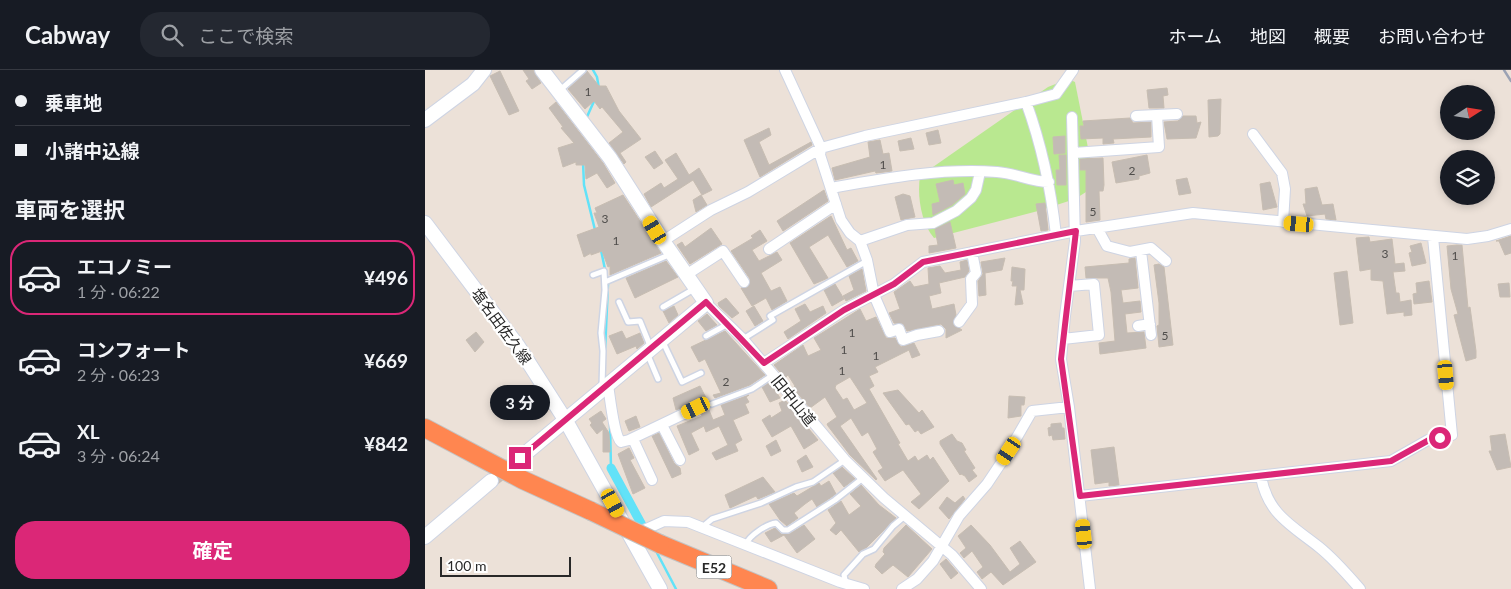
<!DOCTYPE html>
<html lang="ja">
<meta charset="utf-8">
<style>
body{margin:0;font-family:Lato,"Noto Sans JP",sans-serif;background:#242831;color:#f1f3f6;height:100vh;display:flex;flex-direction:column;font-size:19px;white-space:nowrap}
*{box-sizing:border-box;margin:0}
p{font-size:16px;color:#9ea1a6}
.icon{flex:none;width:28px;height:28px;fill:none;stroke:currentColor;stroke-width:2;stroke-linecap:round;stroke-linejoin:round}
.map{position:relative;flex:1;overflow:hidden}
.drawer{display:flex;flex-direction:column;background:#171b24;width:425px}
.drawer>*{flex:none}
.top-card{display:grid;align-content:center;height:110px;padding:0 15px;background:#171b24}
.needle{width:32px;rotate:78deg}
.fabs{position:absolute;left:1015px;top:15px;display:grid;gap:10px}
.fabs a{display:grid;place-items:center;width:55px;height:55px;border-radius:50%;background:#171b24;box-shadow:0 2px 8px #0003;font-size:25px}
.scale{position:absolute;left:15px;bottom:12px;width:131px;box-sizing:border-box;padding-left:5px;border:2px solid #282828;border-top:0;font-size:14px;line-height:18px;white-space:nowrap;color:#282828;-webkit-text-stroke:4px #fff;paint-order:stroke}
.end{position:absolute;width:22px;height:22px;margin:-11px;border:6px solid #db2777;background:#fff;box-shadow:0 0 0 2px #fff}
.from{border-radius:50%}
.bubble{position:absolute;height:35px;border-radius:18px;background:#171b24;box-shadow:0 2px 8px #0003;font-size:16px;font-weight:700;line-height:35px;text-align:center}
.car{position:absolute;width:15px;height:30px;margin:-15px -8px;border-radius:6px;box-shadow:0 0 4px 1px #0007;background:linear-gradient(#f5c518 24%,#345 0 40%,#f5c518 0 76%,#345 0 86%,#f5c518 0)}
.top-card b{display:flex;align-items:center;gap:18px;height:48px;font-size:19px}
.top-card b+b{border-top:1px solid #363941}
.top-card i{width:12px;height:12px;background:#f1f3f6}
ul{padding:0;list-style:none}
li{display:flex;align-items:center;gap:15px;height:75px;margin:0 10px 8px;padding:0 5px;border:2px solid transparent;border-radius:20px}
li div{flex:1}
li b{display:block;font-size:19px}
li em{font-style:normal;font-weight:700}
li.active{border-color:#db2777}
li>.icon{width:45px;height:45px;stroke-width:1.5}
h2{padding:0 15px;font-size:22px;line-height:60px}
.button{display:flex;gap:10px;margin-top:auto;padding:10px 15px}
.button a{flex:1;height:58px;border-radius:20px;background:#db2777;color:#fff;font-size:20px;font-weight:700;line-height:58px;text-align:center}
header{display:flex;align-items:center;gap:30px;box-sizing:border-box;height:70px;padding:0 25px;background:#171b24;border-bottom:1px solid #363941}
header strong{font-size:24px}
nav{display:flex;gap:28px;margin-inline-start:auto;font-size:18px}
.search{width:350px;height:45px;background:#242831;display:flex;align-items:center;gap:12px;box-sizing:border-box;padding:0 18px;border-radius:20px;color:#9ea1a6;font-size:19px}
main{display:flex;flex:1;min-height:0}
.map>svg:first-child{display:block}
</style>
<header>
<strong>Cabway</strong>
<div class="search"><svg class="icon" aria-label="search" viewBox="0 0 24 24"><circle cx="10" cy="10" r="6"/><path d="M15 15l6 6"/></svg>ここで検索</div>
<nav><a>ホーム</a><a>地図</a><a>概要</a><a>お問い合わせ</a></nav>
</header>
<main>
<section class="drawer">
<div class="top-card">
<b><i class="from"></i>乗車地</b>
<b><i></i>小諸中込線</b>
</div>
<h2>車両を選択</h2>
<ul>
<li class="active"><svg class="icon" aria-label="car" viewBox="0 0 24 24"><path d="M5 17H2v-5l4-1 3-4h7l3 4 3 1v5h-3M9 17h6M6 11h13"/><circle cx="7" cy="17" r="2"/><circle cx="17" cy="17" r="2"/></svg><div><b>エコノミー</b><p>1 分 · 06:22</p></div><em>¥496</em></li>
<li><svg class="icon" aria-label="car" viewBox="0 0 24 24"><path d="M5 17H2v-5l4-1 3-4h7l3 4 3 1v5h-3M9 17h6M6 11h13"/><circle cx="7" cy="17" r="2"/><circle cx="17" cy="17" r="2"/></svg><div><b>コンフォート</b><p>2 分 · 06:23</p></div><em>¥669</em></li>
<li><svg class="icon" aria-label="car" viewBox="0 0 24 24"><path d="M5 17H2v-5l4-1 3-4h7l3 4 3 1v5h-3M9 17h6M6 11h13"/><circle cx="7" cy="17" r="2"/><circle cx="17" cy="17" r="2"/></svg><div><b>XL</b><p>3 分 · 06:24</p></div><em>¥842</em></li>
</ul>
<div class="button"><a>確定</a></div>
</section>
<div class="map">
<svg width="1086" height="519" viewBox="0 0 1086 519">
<rect width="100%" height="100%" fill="#ece1d8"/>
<path fill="#b9e890" d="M643,9L650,12L667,98L661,122L650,129L613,141L509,168C496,153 492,126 495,106L623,17Z"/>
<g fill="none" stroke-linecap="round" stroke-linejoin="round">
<path stroke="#62e2f8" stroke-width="2.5" d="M168,0L172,7L174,19
M161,49L170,29
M158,92L159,115L170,160
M176,180L183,214L180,281
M185,354L186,398
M231,481L251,519"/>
<path stroke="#62e2f8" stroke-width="9" d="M186,398L218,457"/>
</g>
<path fill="#c3bbb5" stroke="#c7bdb2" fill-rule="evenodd" d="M98,0H108L116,13L107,19L101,11L104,9Z
M75,1L94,41L84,45L65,6Z
M162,1L174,16H181L194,41L216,69L195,83L201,92L199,94L184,73L198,62L177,37L175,39L169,31L160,39L143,19Z
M742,18L743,25L738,26L739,38H724L722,20Z
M796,29L795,64L793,66L784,67L783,30Z
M131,32L178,93L190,113L182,118L172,103L161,109L160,95H151V92L138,97L133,78L149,73L136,58L138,57L124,38Z
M758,46H771L772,53L776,52L771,68L742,69L739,52L753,51Z
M705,48L708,53L726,52V67L688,69L689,73L678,74V68L656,69L655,56H659L658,51Z
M344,58L346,65L334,72L344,95L386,72L387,75L335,107L319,70Z
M513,60L516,73L504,75L501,63Z
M640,66V83L629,84L628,67Z
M486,68L489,79L475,81L473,71Z
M455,70L458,84L464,83L467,101L451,103L450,101L410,110L407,98L445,87L443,72Z
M230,81L238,93L229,99L220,87Z
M251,83L264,105L274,98L287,120L277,125L268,110L226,137L219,124L236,113L239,118L253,109L240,90Z
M634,85H641V115H632L631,100H635Z
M722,85L725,103L714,106V109L691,113L687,92Z
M678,88L679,115L678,121H674L675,150L661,152V100H655V89Z
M762,108L766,123L754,125L751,110Z
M528,110L529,115L538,113L540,124L527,135L508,145L507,134L515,132L511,114Z
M845,112L852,137L838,140L835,114Z
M892,117L897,135L908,134L911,150L901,149L900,144L882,146L878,134H881L880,119Z
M399,120L403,131L358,161L352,151Z
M478,124L485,126L490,147L476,150L470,127Z
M198,125L236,183L185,205V196L183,197L177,181L166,185V183L159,187L152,165L174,157L169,143H172L170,138Z
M276,125L282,135L271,142L268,130Z
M620,133L623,160L616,161L611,134Z
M406,146L422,180L426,178L433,191L422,197L403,165L384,177L403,208L389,214L365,173Z
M525,152L531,178L504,183V176L513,175L510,159Z
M286,158L297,174L265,194L252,175L257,172L260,177Z
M335,160L342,171L327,180L334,191L352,182L357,190L336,203L346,221L355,217L362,231L347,240L341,228L327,236L316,218L323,217L325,209L306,181L328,168L326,166Z
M1086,166V183L1080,185L1074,171H1071Z
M944,167L945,172L967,169L970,194L979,193L980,201L968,202L971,223H974L975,232L986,230L987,245L979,246V242L962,244L958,211L946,210V199L935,201L931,168Z
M996,173L1001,193L987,196L984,183L987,182L985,176Z
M1032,175H1037L1043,238L1045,237L1051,281V288L1041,291L1029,245L1033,244L1026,219L1022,176Z
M580,188L577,200L560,203L561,225L554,226L553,211L558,204L556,192Z
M710,188L713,218L696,220L698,233L715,231L716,242L700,244L702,263L719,262L721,278L675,284L674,273L690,271L686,222L683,208H661L660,197L704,193V189Z
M542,190L544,201L540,207L514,213L516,223L504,226L507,239L529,234L531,245L528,254L537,260L521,268V259L516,254L482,261L478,254L469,253L464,243L475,239L469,222L485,211L489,217L504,214L503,198L515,196L520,203L536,200L535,192Z
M241,191L253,207L210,228L201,208Z
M734,194L739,197L748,275L734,277L732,256L734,255V233L729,195Z
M587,197L600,199L599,220H595L598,234L590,235L592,216H587L588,211H586Z
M437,199L441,221L421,231L418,226L429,220L424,206Z
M922,201L928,253L915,255L909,203Z
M1004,211L1007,232L989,234L988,224L992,223L991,213Z
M1084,213L1085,227H1075L1073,214Z
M410,214L419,229L407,236L399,220Z
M301,228L314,243L307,248L294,236L293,233Z
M380,234L385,242L398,236L401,243L363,269L359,262L376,251L370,239Z
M249,236L253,245L244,253L238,241Z
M329,236L338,251L330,256L321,241Z
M435,239L441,251L451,247L461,268H470L476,277L489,273L495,285L487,288L484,280L450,297L453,302L444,306L449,316L444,319L475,373L473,374L483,391L490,386L493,391L502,385L505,390L508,387L524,411L494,439L486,432L496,424L478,400L460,411L453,401L458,398L448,382L452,379L443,362L437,366L426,348L415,356L452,409L451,410L425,385L403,356L402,354L412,347L400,327L385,338L368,318L370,316L363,305L360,308L349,295L378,275L383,286L396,280L389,268ZM425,307L442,333L429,340L422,328L418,330L410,318L411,315Z
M282,244L292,255L281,261L273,251Z
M197,261L201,269L215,263L219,273L212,279L211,276L192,284L184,266Z
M300,261L340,305L325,315L290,328L288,325L296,323L280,289L274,292L266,277Z
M51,262L59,272L50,282L41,270Z
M345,312L355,328L345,332L337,317Z
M275,316L281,328L251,340L248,328Z
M473,320L494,343L497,340L509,357L496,364L493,360L490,362L484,354L481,355L458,323Z
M324,325L321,327L324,332L320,334L324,343L308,350L317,370L310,374L313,381L291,390L287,383L303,375L294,356L281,362L279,356L266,363L274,380L264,385L252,356L277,346L276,344L284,340L288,350L300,345L296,335Z
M584,326L600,327L599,335H596V346L583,348Z
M360,330L393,370L379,379L366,356L347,367L337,350L345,345L346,348L357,341L354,333Z
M176,341L181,349L177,352L184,363L185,382H178V359L172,364L165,355L167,353L164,349Z
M211,346L215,357L204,361L200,351Z
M636,353L637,358H639L640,369L628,370L627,365L624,366L623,358L626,357V354Z
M234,363L249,393L255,398L256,404L247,408L227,366Z
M527,364L532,371L537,373L541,380L539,381L550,398L547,400L552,406L544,412L540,406L536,404L535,405L515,374V371Z
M1080,364L1086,397L1072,400L1064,381H1067L1065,366Z
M351,370L356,381L346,386L341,376Z
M689,377L694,415L684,416V412L670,414L666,380Z
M204,378L209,388L205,390L220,418L208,424L193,384Z
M381,385L388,397L377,402L372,391Z
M417,397L430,409L419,417L408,403Z
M338,407L350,422L333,429L331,426L305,438L300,425Z
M404,411L411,424L392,437L387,429L380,434L369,443L373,448L362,456L355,450L344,434L369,423L372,426L394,413L396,416Z
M436,415L454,435L471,448L441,478L434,482L416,460L411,465L405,460L411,453L403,440L416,431L424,445L436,436L425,424Z
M538,426L540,429L524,449L514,438L522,427L530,433Z
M379,455L390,469L372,483L359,465L346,472L340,463L350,458L356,464H364Z
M481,455L507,479L483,507L468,495L457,504L450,497L451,494L460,484L458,482L459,478Z
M546,455L565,475L585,502L595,494L585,478L595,471L611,492L578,515L566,502L557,509L552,502L558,497L547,481L539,488L535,483L541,478L533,466Z
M521,489L533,503L526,509L515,494Z"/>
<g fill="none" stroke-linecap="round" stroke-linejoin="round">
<path stroke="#c5bcb5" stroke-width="14" stroke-dasharray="14 7" stroke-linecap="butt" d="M66,411L95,388"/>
<defs>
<path id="lane" d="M134,21L158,0
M168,205L179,201L180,220L176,263L178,281L177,316
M180,212L246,184
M194,232L203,252L215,251L226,278
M238,237L269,219
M281,266L303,254
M318,269L348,250L345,246L442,191
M237,270L257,312L276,303
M222,283L233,309
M287,334L327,319L348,305
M280,458L281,454L287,449L336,433L371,417L388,412L420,390
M321,474C325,465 342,454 351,453L358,460H363L410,430L438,408
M421,514L419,505L438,484L449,479L468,456L480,446"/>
<path id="street" d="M360,0L396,78L395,85L416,150L425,163L435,171L442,190L449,225L465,262L474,259L478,270L492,265L514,261
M711,46L752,44
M647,47L650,171L640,246L636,289L644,337L665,519
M828,64L857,103L860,119L858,152
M648,83L734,77L732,45
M406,118C462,108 516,98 572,102C591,103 606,112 624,112
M672,158L682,176L705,182L726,178L741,191
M631,165C626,119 617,76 601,32L631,24L648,0
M238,171L286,140L323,122L396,78L440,66L601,32
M435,171L482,155L508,153L531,141L546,128L551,120L555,102
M344,179L411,134
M716,181L726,265
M261,205L298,181L319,212
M281,233L318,269L420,390L459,428L527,485L556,519
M534,252L547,234L546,209L551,203L547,182
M713,256L725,254
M638,269L674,265L669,214L644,216
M339,293L419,240L469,214L498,192L651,161L768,143L1042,169L1063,166L1086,159
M183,315C185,327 189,366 196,372L204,370L271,338
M237,355L255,390
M208,369L227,410
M836,407C843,444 866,455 894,477C909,489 922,504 935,519
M655,426L966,391L1003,370L1027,365L1008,167
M210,464L239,451L263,452L415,512L439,519
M477,519L492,509L508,491L534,446L562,414L584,381L607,341L644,337"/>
<path id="secondary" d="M0,50L48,14L59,0
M0,153L93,276L141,351L235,519
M95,388L281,233L238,171L185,88L117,0
M0,467L66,411"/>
<path id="highway" d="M0,358L98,410L166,441
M235,474L343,519"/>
</defs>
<use href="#lane" stroke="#ced4e3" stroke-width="8"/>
<use href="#street" stroke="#ced4e3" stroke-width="12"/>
<use href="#secondary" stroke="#ced4e3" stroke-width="16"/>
<use href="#highway" stroke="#c3c3c3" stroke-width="20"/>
<use href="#lane" stroke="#fff" stroke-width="5"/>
<use href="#street" stroke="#fff" stroke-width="10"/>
<use href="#secondary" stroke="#fff" stroke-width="14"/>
<use href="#highway" stroke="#ff8650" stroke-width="18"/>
<path stroke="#9ba2b4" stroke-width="2.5" d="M1079,0L1086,11"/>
<defs>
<path id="highway-bridge" d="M166,441L235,474"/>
</defs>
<use href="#highway-bridge" stroke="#c3c3c3" stroke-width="20" stroke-linecap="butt"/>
<use href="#highway-bridge" stroke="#ff8650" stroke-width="18"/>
</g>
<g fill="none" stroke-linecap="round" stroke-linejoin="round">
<path stroke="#db2777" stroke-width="6" d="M95,388L281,232L339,293L419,240L469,214L498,192L651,161L636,289L655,426L966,391L1004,370L1015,368"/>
</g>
<g text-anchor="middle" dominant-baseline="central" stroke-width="4.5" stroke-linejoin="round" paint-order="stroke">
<g font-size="12" fill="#4f4d4b">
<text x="163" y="21">1</text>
<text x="458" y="94">1</text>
<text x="707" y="100">2</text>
<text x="668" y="141">5</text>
<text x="180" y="148">3</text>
<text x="191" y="170">1</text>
<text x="960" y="183">3</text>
<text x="1030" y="185">1</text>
<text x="427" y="262">1</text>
<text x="740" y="265">5</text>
<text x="419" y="279">1</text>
<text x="451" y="285">1</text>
<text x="417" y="300">1</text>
<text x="301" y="311">2</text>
</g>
<rect fill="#fff" stroke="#686868" stroke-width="1" x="271.5" y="485.5" width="35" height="23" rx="4"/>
<g font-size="14" font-weight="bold" fill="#282828">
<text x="289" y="497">E52</text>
</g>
<g font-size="15" fill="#282828" stroke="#fff">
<text transform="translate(77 256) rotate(54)">塩名田佐久線</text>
<text transform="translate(369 330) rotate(51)">旧中山道</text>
</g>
</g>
</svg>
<div class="fabs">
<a><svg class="needle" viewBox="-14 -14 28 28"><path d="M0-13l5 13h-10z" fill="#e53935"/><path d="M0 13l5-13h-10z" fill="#9ea1a6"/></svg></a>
<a><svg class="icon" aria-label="layers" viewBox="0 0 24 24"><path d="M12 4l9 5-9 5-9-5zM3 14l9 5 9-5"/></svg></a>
</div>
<div class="scale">100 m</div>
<i class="end from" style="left:1015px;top:368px"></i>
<i class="end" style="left:95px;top:388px"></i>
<div class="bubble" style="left:65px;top:315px;width:60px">3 分</div>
<i class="car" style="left:874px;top:154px;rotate:275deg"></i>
<i class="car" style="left:230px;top:160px;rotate:329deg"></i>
<i class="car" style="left:1021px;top:305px;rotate:175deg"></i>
<i class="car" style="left:271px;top:338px;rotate:244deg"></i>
<i class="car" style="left:584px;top:381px;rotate:214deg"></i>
<i class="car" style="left:188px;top:433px;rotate:151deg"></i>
<i class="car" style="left:659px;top:464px;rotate:354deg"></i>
</div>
</main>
